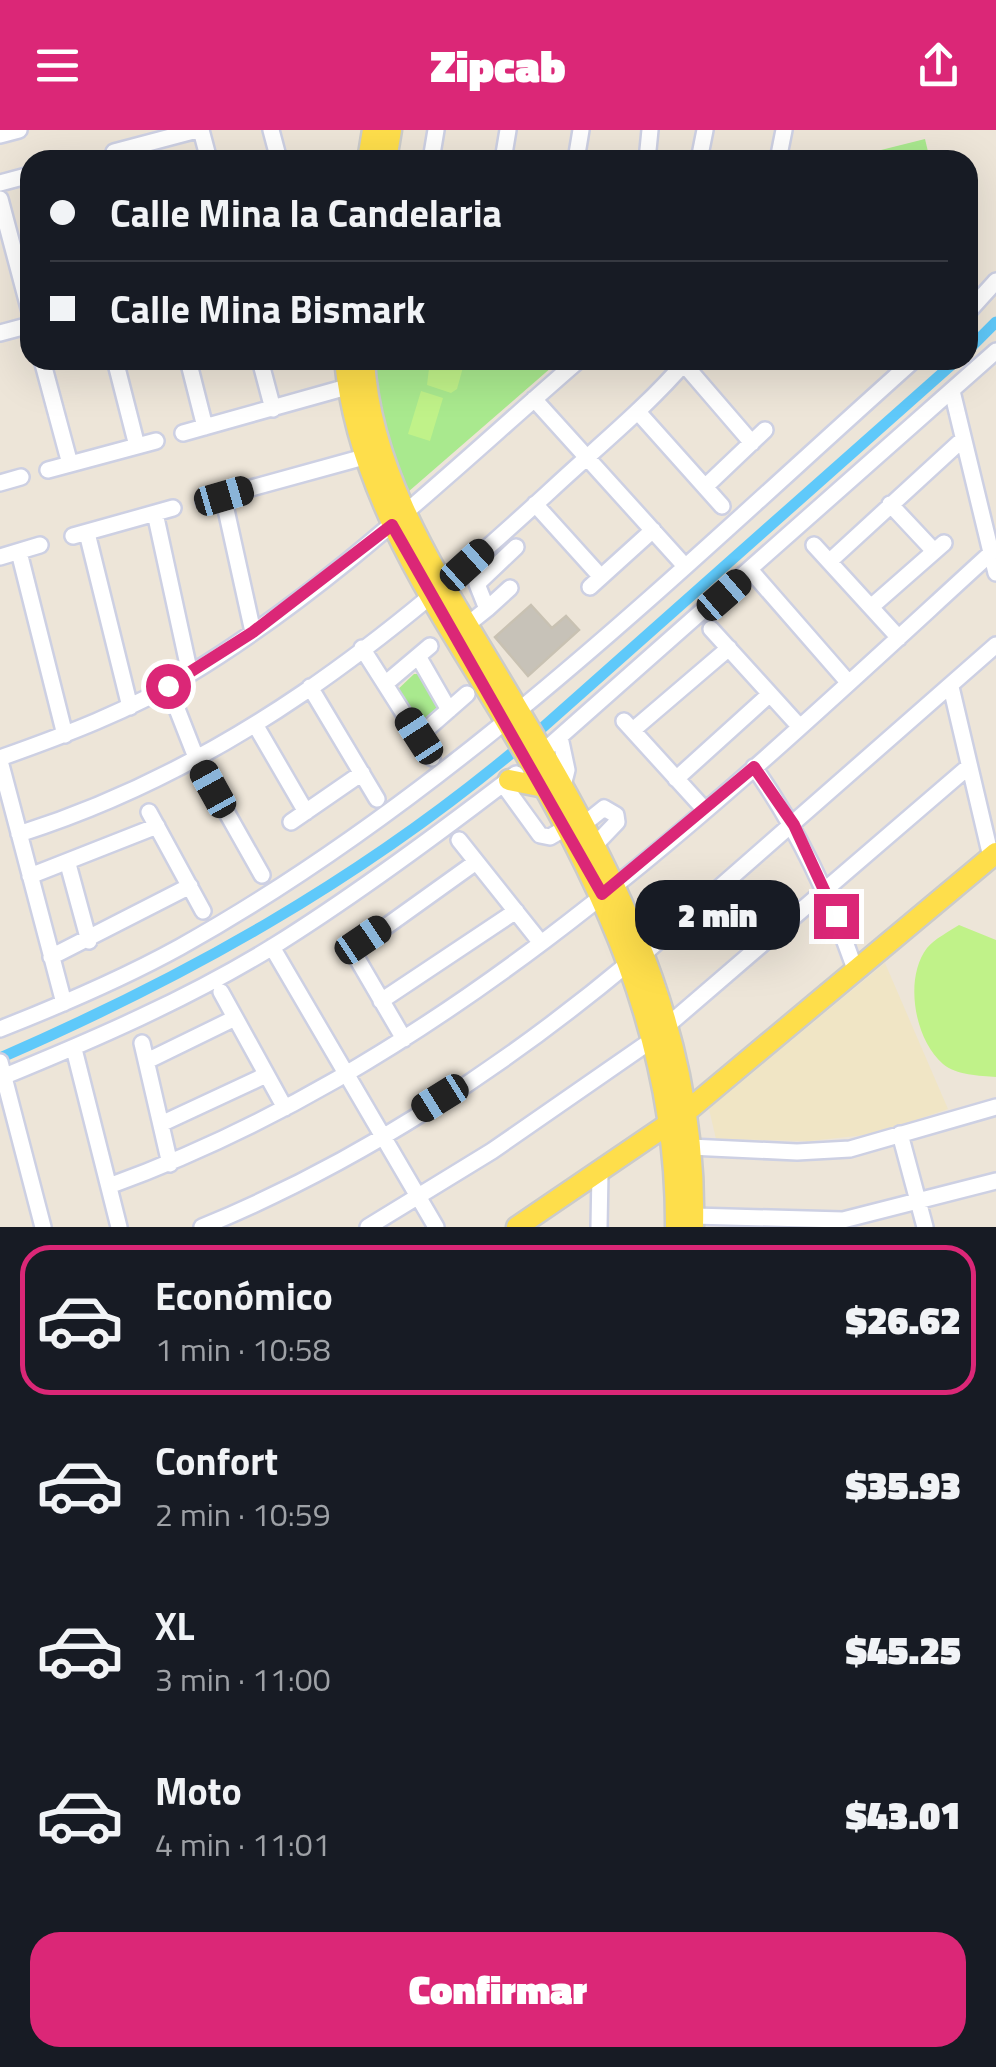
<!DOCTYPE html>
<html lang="es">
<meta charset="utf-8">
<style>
body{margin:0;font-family:"Titillium Web",sans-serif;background:#242831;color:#f1f3f6;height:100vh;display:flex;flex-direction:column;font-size:38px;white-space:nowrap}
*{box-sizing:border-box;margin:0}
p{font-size:32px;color:#9ea1a6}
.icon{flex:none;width:55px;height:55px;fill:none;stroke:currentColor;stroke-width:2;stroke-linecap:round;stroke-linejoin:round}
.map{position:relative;height:1097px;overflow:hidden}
.drawer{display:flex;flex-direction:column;background:#171b24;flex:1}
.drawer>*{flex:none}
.guide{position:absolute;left:20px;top:20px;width:958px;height:220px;border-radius:30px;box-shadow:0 10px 40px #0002;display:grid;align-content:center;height:220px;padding:0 30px;background:#171b24}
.end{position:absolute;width:45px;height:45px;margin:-22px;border:12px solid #db2777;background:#fff;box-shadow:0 0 0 5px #fff}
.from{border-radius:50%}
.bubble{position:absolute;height:70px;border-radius:30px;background:#171b24;box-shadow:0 10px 40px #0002;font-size:32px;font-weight:800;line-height:70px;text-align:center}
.car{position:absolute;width:30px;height:60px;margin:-30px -15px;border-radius:12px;box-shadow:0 0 8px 2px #0007;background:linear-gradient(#222 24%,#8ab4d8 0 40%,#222 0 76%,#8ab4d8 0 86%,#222 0)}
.guide b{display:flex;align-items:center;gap:35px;height:95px;font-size:38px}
.guide b+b{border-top:2px solid #363941}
.guide i{width:25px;height:25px;background:#f1f3f6}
ul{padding:18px 0 0;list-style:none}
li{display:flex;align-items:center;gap:30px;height:150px;margin:0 20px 15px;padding:0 10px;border:5px solid transparent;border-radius:30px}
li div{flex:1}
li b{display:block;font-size:38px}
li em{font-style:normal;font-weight:800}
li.on{border-color:#db2777}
li>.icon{width:90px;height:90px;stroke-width:1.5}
.action{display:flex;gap:20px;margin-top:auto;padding:20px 30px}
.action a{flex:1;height:115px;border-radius:30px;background:#db2777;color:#fff;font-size:40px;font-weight:800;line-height:115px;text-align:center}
header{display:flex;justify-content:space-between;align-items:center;height:130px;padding:0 30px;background:#db2777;color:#fff;font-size:45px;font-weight:800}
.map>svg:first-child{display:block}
</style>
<header><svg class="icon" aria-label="menu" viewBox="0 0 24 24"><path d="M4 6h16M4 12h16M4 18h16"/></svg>Zipcab<svg class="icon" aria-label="share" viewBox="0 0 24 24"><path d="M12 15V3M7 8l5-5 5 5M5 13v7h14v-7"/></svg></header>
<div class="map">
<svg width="996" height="1097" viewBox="0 0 996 1097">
<rect width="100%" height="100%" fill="#ede5d8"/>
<path fill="#f0e5c5" d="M885,833L948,979L875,1004L809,1011L716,1009L709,979Z"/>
<path fill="#a9e98e" d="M925,9L930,30H841Z
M369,230H560L408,362L386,311Z
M414,544H420L441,581L418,597L394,563Z"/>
<path fill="#c0f289" d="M430,230H465L457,259L451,263L427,255Z
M421,261L443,268L430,311L408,304Z
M959,795L996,810V947C980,946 956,945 943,934C914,909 904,848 927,818C934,809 950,801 959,795Z"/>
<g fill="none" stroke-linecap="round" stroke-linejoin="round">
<path stroke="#5fc9fa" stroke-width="11" d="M968,220L996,192
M541,599L957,230
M0,928C186,847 356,752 513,622"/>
</g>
<path fill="#c7c2b8" stroke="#c8c1b2" stroke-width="2.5" d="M531,475L552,498L566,486L579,500L528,546L495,507Z"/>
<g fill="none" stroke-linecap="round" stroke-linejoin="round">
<defs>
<path id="minor" d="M201,0L209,30
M271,0L279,30
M0,5L19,0
M114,22L197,0
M431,30L436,0
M503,30L508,0
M576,30L581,0
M647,30L650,0
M699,30L705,0
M778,30L784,0
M0,53L30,45
M0,69L30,182
M968,182L996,151
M0,203L30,195
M42,230L70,334
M115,230L137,316
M188,230L205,297
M260,230L273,279
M684,234L752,313
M952,261L996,443
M534,269L684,435
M638,282L722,376
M183,303L347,257
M48,340L156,311
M0,353L21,347
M705,357L765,300
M223,366L253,502
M204,371L364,327
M535,374L601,447
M890,374L934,421
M155,383L190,544
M87,403L130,577
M73,406L173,378
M814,415L899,508
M19,422L65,605
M0,427L40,415
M830,431L963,309
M752,442L848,552
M590,457L653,400
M871,477L944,413
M487,479L510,458
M467,495L487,479L477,454L516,417
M711,499L799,596
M362,518L432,628
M418,526L449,580
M385,554L430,516
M168,556L197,630L262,745
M310,557L377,669
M951,557L991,727
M624,591L705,680
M256,596L306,682
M633,600L729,518
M419,606L467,564
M560,607L567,640L563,656
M537,627L996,221
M0,628C65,605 129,581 188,545C332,458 453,339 579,230
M0,631L64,873
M754,637C799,702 829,765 855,839
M676,649L770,564
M503,654L540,705L550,707L567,697
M149,682L203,781
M291,692L362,643
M584,694L604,678L616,685L617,692L595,715
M19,704C230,637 389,509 550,361C596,318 646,278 687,230
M459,710L541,813
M68,734L89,811
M30,746L157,696
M272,817L436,1097
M646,822L996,515
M51,827L190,756
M221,862L285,978
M381,871L516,781
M668,895L967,638
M0,899C61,875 122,849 180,817C454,664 681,438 914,230
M404,909L355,825L356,818L476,732
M142,913L170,1034
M74,919L119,1097
M147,931L235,888
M0,932L43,1097
M0,948C93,910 188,869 274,816C357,764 438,704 516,644
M161,994L266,945
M900,1004L925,1097
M690,1017L797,1022L850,1019L996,977
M109,1056C454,931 725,666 991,423
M694,1086L843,1090L996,1051
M202,1097C356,1034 503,938 631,831
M368,1097L492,1021L652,910
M599,1097L600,1043"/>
<path id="major" d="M368,30L373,0
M386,30L391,0
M345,230C358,366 439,480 507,593C603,752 677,908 676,1097
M364,230C370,344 438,446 495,541C601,717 698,884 693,1097
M509,650L544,657
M517,1097L686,982L996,723"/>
</defs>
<use href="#minor" stroke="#cdd0e3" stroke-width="20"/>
<use href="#major" stroke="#cbcbcb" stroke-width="25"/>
<use href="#minor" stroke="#fff" stroke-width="15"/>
<use href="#major" stroke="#fede4b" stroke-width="20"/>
</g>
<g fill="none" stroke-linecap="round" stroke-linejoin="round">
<path stroke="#db2777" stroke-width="12" d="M168,556L253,502L392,395L602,764L754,637L794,695L836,786"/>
</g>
</svg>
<i class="end from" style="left:168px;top:556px"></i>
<i class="end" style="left:836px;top:786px"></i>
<div class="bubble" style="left:635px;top:750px;width:165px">2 min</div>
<i class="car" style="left:224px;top:366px;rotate:74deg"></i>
<i class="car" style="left:467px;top:435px;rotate:48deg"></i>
<i class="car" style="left:724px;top:465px;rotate:49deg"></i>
<i class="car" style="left:419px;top:606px;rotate:327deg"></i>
<i class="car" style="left:213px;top:659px;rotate:331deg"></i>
<i class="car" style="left:363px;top:810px;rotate:56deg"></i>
<i class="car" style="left:440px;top:968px;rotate:238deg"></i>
<div class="guide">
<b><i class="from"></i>Calle Mina la Candelaria</b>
<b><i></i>Calle Mina Bismark</b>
</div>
</div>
<section class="drawer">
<ul>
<li class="on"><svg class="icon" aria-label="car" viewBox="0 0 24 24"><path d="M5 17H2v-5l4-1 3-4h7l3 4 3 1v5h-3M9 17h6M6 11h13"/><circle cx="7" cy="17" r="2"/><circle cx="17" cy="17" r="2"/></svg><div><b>Económico</b><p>1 min · 10:58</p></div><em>$26.62</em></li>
<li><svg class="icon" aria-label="car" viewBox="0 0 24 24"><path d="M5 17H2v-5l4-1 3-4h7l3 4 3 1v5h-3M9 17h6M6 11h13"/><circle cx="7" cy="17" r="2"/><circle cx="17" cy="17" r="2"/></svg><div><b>Confort</b><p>2 min · 10:59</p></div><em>$35.93</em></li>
<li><svg class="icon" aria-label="car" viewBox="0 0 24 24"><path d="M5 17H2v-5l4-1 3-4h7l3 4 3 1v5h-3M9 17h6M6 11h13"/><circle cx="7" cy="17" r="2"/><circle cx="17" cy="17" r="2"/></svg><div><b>XL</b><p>3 min · 11:00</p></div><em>$45.25</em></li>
<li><svg class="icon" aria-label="car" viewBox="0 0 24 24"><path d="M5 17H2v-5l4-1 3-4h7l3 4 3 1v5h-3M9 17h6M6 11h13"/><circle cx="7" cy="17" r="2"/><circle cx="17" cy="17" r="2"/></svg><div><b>Moto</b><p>4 min · 11:01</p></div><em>$43.01</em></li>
</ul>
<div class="action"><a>Confirmar</a></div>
</section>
